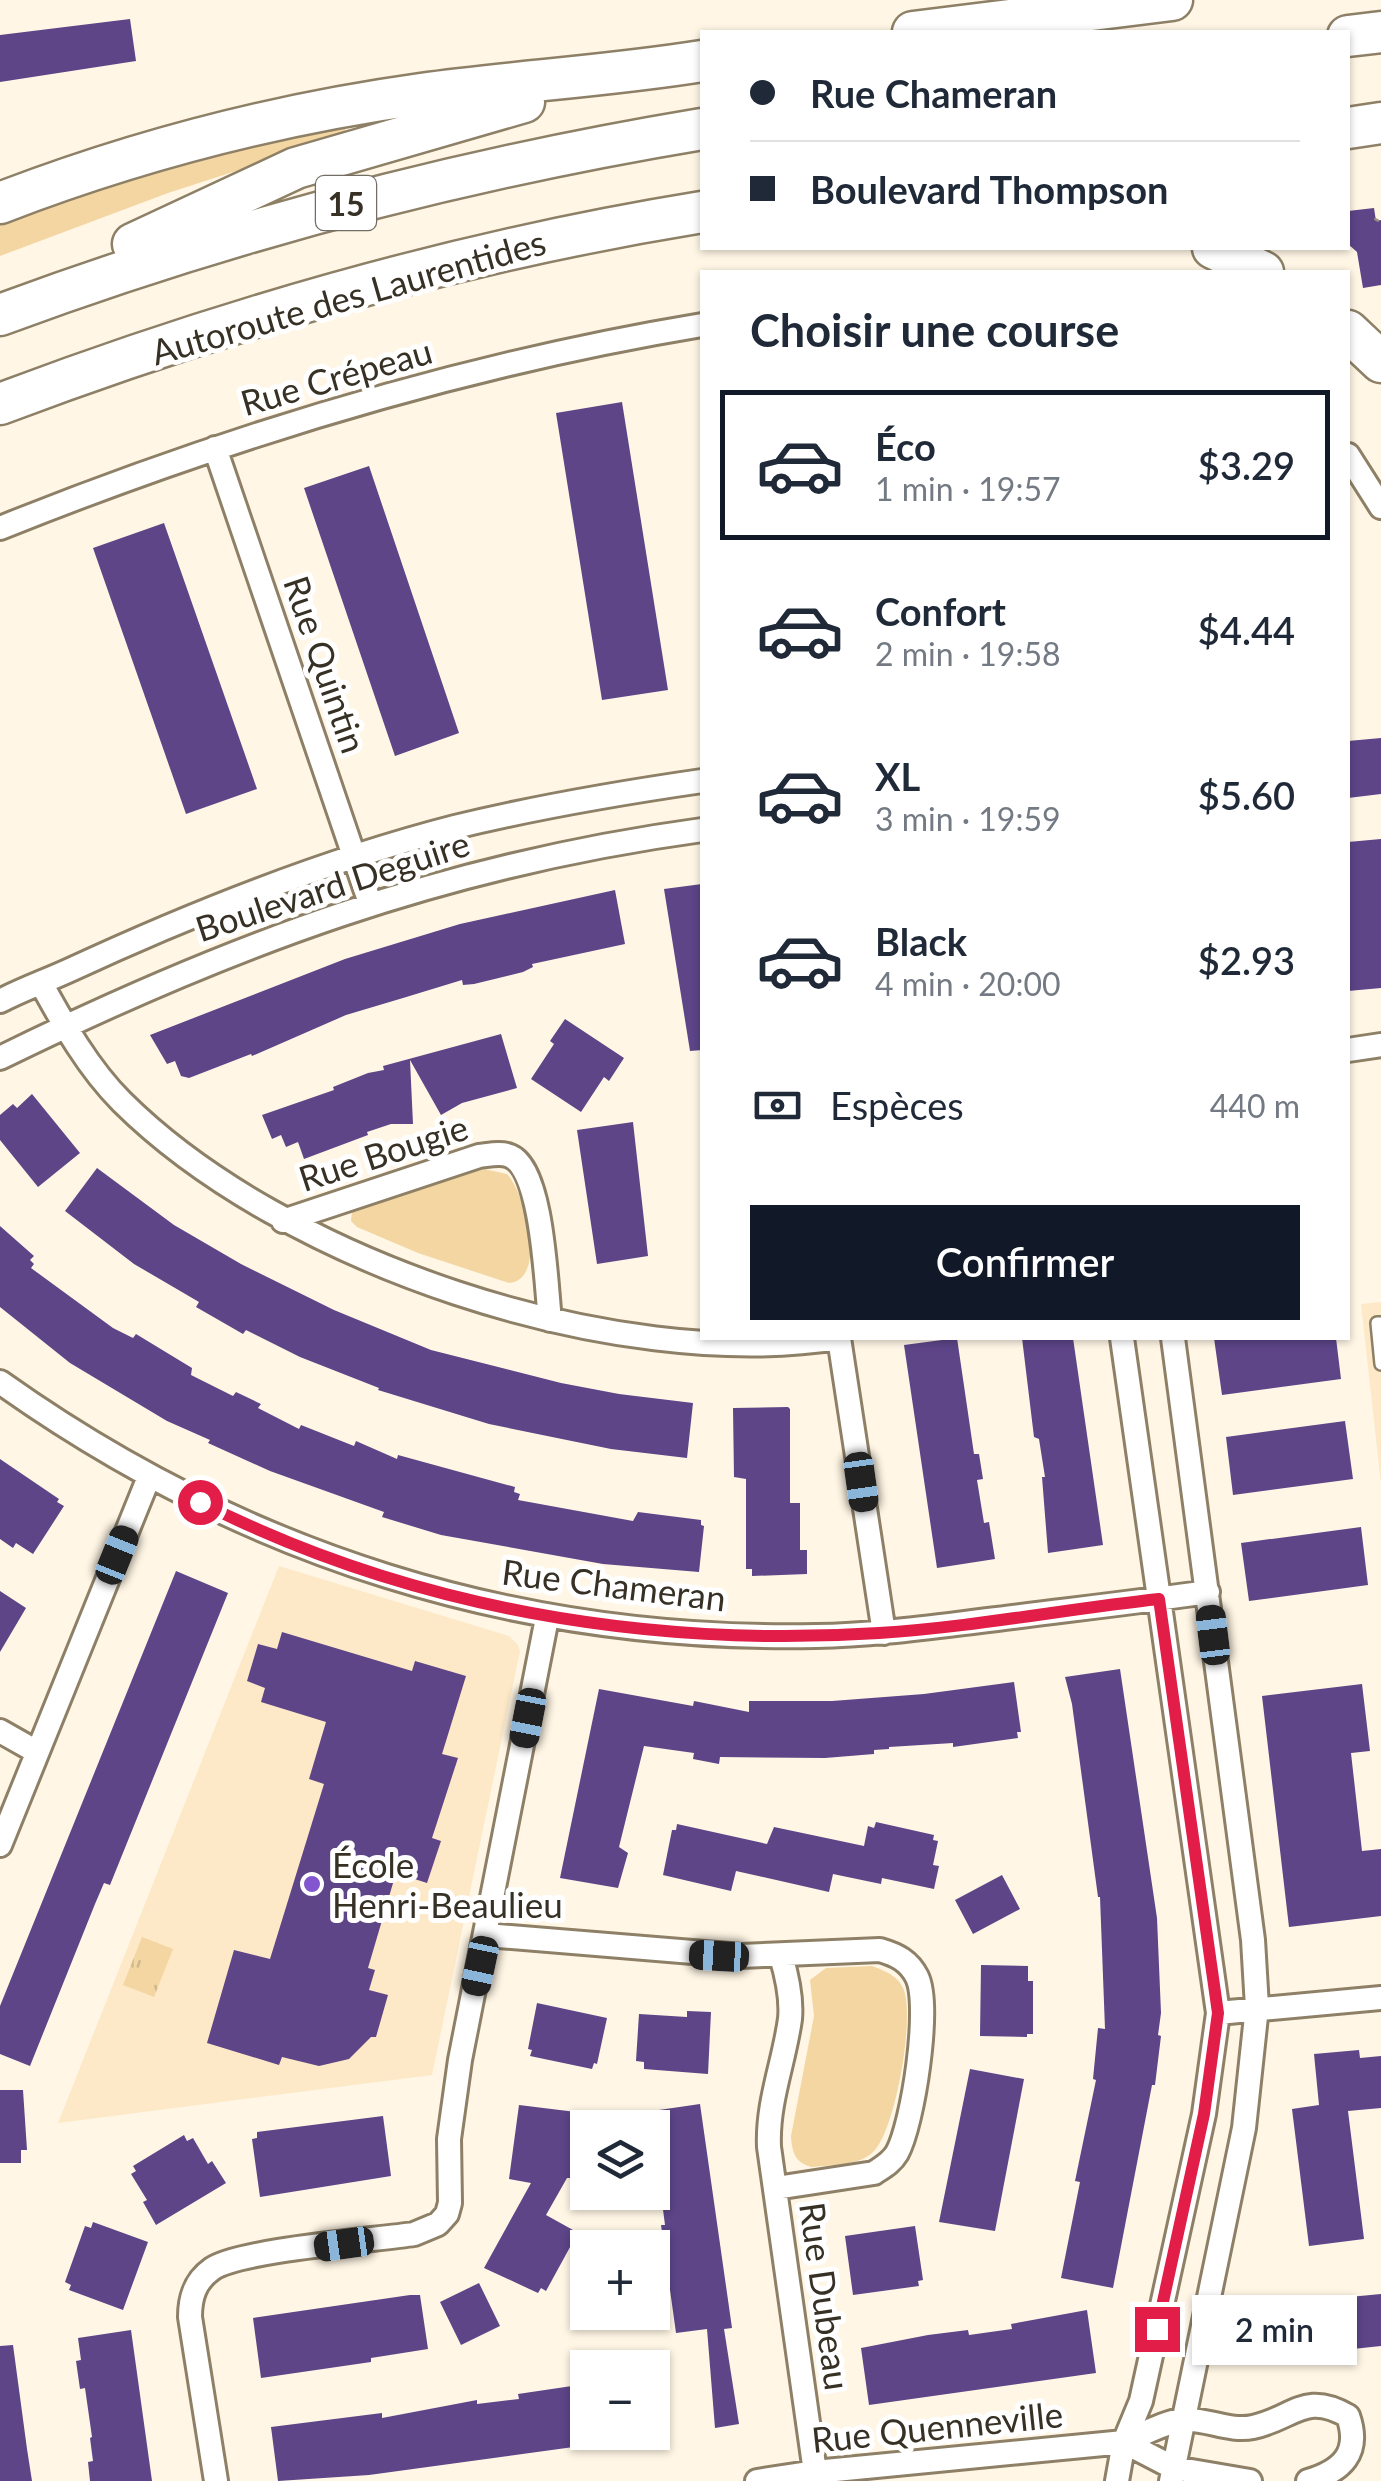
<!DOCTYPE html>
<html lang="fr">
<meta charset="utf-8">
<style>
body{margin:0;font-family:Lato,sans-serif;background:#f2f2f3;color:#1f2937;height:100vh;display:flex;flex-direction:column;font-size:38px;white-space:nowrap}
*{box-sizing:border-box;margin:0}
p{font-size:32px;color:#747a83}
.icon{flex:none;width:55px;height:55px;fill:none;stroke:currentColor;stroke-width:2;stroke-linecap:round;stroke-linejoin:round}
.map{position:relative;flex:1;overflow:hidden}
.details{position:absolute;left:700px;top:270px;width:650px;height:1070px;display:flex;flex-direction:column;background:#fff;border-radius:0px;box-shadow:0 2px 8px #0004}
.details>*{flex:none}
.hud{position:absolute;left:700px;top:30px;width:650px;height:220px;border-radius:0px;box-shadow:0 2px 8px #0004;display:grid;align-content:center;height:220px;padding:0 50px;background:#fff}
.tools{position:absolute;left:570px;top:2110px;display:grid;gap:20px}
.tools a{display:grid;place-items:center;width:100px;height:100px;border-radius:0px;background:#fff;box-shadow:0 2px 8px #0004;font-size:50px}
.end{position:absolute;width:45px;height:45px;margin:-22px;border:12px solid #e11d48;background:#fff;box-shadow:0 0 0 5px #fff}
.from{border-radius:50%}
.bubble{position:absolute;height:70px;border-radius:0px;background:#fff;box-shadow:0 2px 8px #0004;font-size:32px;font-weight:600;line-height:70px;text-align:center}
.car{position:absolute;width:30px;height:60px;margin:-30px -15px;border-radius:12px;box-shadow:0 0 8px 2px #0007;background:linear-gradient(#222 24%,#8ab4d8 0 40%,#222 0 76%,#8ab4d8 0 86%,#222 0)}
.hud b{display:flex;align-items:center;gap:35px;height:95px;font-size:38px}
.hud b+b{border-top:2px solid #e0e1e3}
.hud i{width:25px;height:25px;background:#1f2937}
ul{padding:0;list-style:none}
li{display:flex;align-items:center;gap:30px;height:150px;margin:0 20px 15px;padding:0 30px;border:5px solid transparent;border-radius:0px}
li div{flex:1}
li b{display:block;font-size:38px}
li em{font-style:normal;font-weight:600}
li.on{border-color:#111827}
li>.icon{width:90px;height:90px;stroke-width:1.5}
h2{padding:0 50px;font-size:45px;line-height:120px}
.pay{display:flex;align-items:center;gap:25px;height:110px;padding:0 50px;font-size:38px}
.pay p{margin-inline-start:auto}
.button{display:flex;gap:20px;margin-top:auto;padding:20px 50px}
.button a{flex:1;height:115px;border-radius:0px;background:#111827;color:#fff;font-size:40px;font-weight:600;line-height:115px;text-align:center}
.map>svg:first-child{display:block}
</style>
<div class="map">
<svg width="1381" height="2481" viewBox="0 0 1381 2481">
<defs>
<pattern id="park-tufts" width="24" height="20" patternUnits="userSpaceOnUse" patternTransform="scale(2.5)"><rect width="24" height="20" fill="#f3d6a2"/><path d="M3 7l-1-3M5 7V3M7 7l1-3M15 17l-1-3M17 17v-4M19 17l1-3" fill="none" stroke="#d1b88b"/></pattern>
</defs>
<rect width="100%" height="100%" fill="#fff6e5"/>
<path fill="#fde9c7" d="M1381,1302V1484L1361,1304Z
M279,1566L509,1636L518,1645L520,1651L432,2075L58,2123Z"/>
<path fill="#f3d6a2" d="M342,117L347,135L168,193L0,256V213Z
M484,1169L507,1174C525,1193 548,1280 509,1283L418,1253L357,1227L351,1221L352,1211Z
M872,1966C885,1971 897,1975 903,1988C916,2014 895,2135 872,2153C857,2166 831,2165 812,2167C795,2163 792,2152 791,2136L814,2016L810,1980L826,1968Z"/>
<path fill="url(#park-tufts)" d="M142,1937L173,1949L154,1997L123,1985Z"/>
<path fill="#5d4588" d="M130,19L136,61L0,82V35Z
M1374,208L1376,221L1381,220V285L1363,288L1357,252L1348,244V211Z
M622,402L668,690L602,700L556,413Z
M369,466L459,733L395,756L304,488Z
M164,523L257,789L186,814L93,548Z
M1381,738V794L1348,798V741Z
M1381,839V988L1348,991V842Z
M702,884V1050L690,1051L664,889Z
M615,890L625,944L532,964L533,967L523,972L474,984L463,985L462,980L403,998L346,1015L252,1056L251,1054L189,1078L181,1076L175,1061L167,1064L150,1035L345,959L460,924Z
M565,1019L624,1058L609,1081L604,1077L581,1112L531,1079L554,1044L550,1041Z
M501,1034L517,1088L462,1103L441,1115L410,1060L413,1124H391L367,1132L368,1135L304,1159L298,1142L286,1147L281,1135L272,1139L262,1115L334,1090L333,1087L368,1073L384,1070L383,1066Z
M32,1094L80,1153L38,1187L0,1140V1115L13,1104L17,1108Z
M633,1122L648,1256L597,1264L577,1130Z
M97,1168L174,1225L241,1264L334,1310L431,1350L561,1383L619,1394L693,1403L687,1458L611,1449L489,1424L378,1390L379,1388L300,1357L246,1330L243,1334L196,1307L199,1302L134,1264L65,1211Z
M0,1226L34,1256L30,1260L34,1264L31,1268L113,1328L133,1338L136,1334L192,1368L191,1375L233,1396L236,1392L261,1404L258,1408L299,1429L301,1425L354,1446L356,1441L397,1459L398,1455L515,1487L514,1492L520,1494L518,1500L633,1521L638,1512L701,1520V1525L704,1526L699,1572L603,1564L441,1535L382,1517L384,1512L270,1471L208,1443L210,1440L167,1421L70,1363L0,1307Z
M957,1338L974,1454H979L983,1479L977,1480L984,1523L989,1522L995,1559L937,1568L904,1345Z
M1022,1338H1073L1103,1545L1048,1553L1042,1477H1045L1039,1439L1034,1437Z
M1214,1338H1336L1341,1379L1222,1395Z
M788,1407L790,1409V1503H800V1550H807V1574L752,1576V1569H746V1479L734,1477L733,1408Z
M1345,1421L1353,1479L1233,1495L1226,1437Z
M0,1459L59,1499L57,1502L64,1506L33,1554L16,1543L13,1548L0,1539Z
M1361,1527L1368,1585L1249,1601L1241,1543Z
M176,1571L228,1593L110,1885L104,1883L95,1904L30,2066L0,2054V2006Z
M0,1591L26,1608L0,1652Z
M282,1632L412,1671L415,1661L466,1676L442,1754L458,1758L432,1838L441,1841L427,1883L396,1873L368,1968L375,1970L369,1990L388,1995L376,2037H371L349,2059L319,2066L282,2057L279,2065L207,2043L234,1950L270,1959L324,1784L309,1779L326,1722L261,1702L265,1688L247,1681L258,1644L277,1649Z
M1120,1669L1157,1918L1161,2013L1158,2035L1161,2036L1155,2085H1152L1113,2288L1061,2278L1080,2182L1075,2181L1096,2080L1093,2079L1098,2028L1105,2029L1100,1897H1098L1072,1704L1065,1677Z
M1014,1682L1021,1732H1017L1018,1738L953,1747V1743L889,1747V1749L874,1750V1754L825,1758L720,1757L719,1764L693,1759L694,1753L644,1746L619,1847L628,1853L618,1888L560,1878L599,1689L693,1706L694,1701L749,1712V1701H832L924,1694Z
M1362,1684L1370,1751L1351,1753L1362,1851L1381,1849V1916L1289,1927L1262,1696Z
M876,1822L934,1835L933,1840L938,1841L933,1865L939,1866L934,1889L882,1878L881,1884L833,1874L829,1892L736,1871L731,1891L663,1875L672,1830H676L677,1824L767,1844L774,1827L864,1846L868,1826L874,1828Z
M1002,1875L1020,1909L973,1934L955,1900Z
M981,1965L1028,1966V1981H1033V2034H1027V2037L980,2036Z
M537,2003L607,2018L597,2064L594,2063L592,2069L530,2056L532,2050L528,2049Z
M687,2011L711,2012L708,2074L644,2069V2062L636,2061L639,2014L687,2017Z
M1359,2050L1360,2058L1381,2056V2108L1348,2111L1364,2239L1309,2246L1292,2109L1319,2105L1314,2054Z
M970,2069L1024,2079L995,2231L939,2222Z
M0,2090H23L27,2150H21V2163H0Z
M700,2104L732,2328L724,2329L739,2424L715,2428L707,2329L676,2333L661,2225H665L662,2202L652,2166V2111Z
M519,2105L576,2112L575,2118L580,2119L573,2178H567L546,2215L573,2230L570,2235L575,2238L546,2291L541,2288L538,2293L484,2268L531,2183L509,2179Z
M383,2116L391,2176L260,2197L252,2139L257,2138V2132Z
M184,2135L187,2141L193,2138L208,2164L212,2161L226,2183L156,2225L143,2202L147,2200L131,2174L136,2171L133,2166Z
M93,2222L148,2242L123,2310L69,2290L71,2285L65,2282L85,2226L91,2228Z
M915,2226L923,2280L918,2281L919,2286L853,2295L845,2236Z
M479,2283L500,2326L461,2345L440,2302Z
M1381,2294V2346L1259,2359L1254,2306Z
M410,2295H420L428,2349L371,2358V2362L261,2378L253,2318Z
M1087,2310L1096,2373L869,2405L861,2348L928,2335L968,2330L969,2335L1012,2329L1011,2324Z
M131,2330L152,2481H90L88,2462L93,2461L90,2438L92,2437L85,2388L80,2389L76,2361L81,2360L78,2338Z
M13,2345L27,2449L32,2481H0V2346Z
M572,2386L573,2391L588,2389V2445L369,2475L278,2481L271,2427L382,2413V2418L477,2400V2404L519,2399L518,2394Z"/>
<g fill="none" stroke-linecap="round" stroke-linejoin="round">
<defs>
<path id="service" d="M1381,1323H1377L1381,1364"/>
<path id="minor" d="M215,448L370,903
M1348,455L1381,507
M0,528C227,437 461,365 702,325
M41,983C64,1025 88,1068 122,1102C283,1262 615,1373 839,1338
M0,1001C23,989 46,981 70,970C193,913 323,861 455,827C537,807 619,793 702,781
M1348,1050L1381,1045
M0,1058C232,944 445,865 702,830
M283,1221L479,1156C489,1155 501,1152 510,1156C543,1169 546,1287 550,1320
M839,1338L884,1633
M0,1382C243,1555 518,1642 816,1636C877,1635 937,1626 997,1619C1067,1610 1138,1602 1208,1592
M0,1731L37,1752
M0,1845L149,1477
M486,1935L741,1956L880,1950C897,1955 909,1961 917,1977C931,2006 913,2124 897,2153C891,2163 883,2167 874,2173L776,2188
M781,1956C787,1976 792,1998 790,2019C784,2063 767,2102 769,2147L815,2472
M1218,2013L1381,1998
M216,2481L190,2317C190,2297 195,2281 212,2269C239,2250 374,2240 414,2234L438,2224L447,2214L450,2203L449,2139L460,2060L547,1618
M757,2481L815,2472L1124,2442
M1117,2481L1124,2442L1141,2401L1204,2114L1218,2013L1122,1338
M1171,2481L1244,2128L1257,2007L1253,1940L1173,1338
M1250,2481L1174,2468L1124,2442C1142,2435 1164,2422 1183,2420C1206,2418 1229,2432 1253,2427C1294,2418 1305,2391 1348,2416C1361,2453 1342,2471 1308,2481"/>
<path id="motorway" d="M913,32L1172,0
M1348,36L1381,32
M1348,128L1381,123
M0,203C135,151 278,114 421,94C515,81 609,76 702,61
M133,244L296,168L524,102
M1213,248L1263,272
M0,315C229,230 461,169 702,129
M1348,331L1381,362
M0,404C228,318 461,251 702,212"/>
</defs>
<use href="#service" stroke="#8e8067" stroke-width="16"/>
<use href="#minor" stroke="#8e8067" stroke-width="28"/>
<use href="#motorway" stroke="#8e8067" stroke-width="45"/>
<path stroke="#978f82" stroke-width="5" stroke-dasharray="2.5 8" stroke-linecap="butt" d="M1376,221L1381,212"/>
<use href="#service" stroke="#fff" stroke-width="11"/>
<use href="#minor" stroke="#fff" stroke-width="22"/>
<use href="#motorway" stroke="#fff" stroke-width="40"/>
</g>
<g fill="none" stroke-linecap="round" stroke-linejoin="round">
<path stroke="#e11d48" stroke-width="12" d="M200,1502C409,1608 647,1648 879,1633C973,1627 1066,1609 1159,1599L1218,2013L1204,2114L1157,2329"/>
</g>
<circle fill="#8355ce" stroke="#fff" stroke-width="4" cx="312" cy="1884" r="10"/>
<g text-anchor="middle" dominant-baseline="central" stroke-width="10" stroke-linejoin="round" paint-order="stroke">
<rect fill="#fff" stroke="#726e66" stroke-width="2.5" x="316" y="176" width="60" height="54" rx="8"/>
<g font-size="32" font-weight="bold" fill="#363025">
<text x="346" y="203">15</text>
</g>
<g font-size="35" fill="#363025" stroke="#fff">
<text transform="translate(348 296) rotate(-16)">Autoroute des Laurentides</text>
<text transform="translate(336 376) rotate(-16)">Rue Crépeau</text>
<text transform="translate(326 664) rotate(71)">Rue Quintin</text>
<text transform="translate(332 885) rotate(-18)">Boulevard Deguire</text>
<text transform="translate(383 1152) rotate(-18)">Rue Bougie</text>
<text transform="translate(614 1584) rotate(7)">Rue Chameran</text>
<text transform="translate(826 2296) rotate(82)">Rue Dubeau</text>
<text transform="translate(937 2426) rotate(-6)">Rue Quenneville</text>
</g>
<g font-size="35" fill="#363025" stroke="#fff" text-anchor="start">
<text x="332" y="1864">École<tspan x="332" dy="40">Henri-Beaulieu</tspan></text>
</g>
</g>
</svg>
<div class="tools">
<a><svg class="icon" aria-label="layers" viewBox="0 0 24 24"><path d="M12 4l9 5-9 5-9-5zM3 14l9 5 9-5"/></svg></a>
<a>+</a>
<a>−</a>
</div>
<i class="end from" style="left:200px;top:1502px"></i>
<i class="end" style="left:1157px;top:2329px"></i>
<div class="bubble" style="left:1192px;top:2295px;width:165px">2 min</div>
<i class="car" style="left:861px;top:1482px;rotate:172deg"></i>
<i class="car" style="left:117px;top:1555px;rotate:22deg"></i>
<i class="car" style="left:1213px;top:1635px;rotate:353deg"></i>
<i class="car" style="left:528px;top:1718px;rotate:191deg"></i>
<i class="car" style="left:719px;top:1956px;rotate:273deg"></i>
<i class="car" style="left:480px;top:1966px;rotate:192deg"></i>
<i class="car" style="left:344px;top:2244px;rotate:262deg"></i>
<div class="hud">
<b><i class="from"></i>Rue Chameran</b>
<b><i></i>Boulevard Thompson</b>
</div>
<section class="details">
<h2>Choisir une course</h2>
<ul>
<li class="on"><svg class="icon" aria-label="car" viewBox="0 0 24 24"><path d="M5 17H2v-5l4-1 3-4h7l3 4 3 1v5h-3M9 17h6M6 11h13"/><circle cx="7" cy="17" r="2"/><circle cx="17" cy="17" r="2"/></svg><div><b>Éco</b><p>1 min · 19:57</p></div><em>$3.29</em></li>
<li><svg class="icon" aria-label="car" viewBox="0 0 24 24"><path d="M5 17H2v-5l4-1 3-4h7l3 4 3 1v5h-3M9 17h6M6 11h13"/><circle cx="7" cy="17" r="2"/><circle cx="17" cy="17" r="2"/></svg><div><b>Confort</b><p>2 min · 19:58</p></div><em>$4.44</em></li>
<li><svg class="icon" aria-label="car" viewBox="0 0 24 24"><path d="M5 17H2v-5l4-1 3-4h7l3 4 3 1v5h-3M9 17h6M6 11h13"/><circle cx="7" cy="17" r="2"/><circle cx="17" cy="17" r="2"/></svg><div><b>XL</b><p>3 min · 19:59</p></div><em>$5.60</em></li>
<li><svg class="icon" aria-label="car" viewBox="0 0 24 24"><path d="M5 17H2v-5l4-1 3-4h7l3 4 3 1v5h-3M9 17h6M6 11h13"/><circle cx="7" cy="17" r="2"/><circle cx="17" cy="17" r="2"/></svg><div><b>Black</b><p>4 min · 20:00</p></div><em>$2.93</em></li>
</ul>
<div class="pay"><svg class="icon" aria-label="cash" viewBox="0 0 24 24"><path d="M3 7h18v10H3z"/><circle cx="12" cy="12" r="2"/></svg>Espèces<p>440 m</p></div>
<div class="button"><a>Confirmer</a></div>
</section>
</div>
